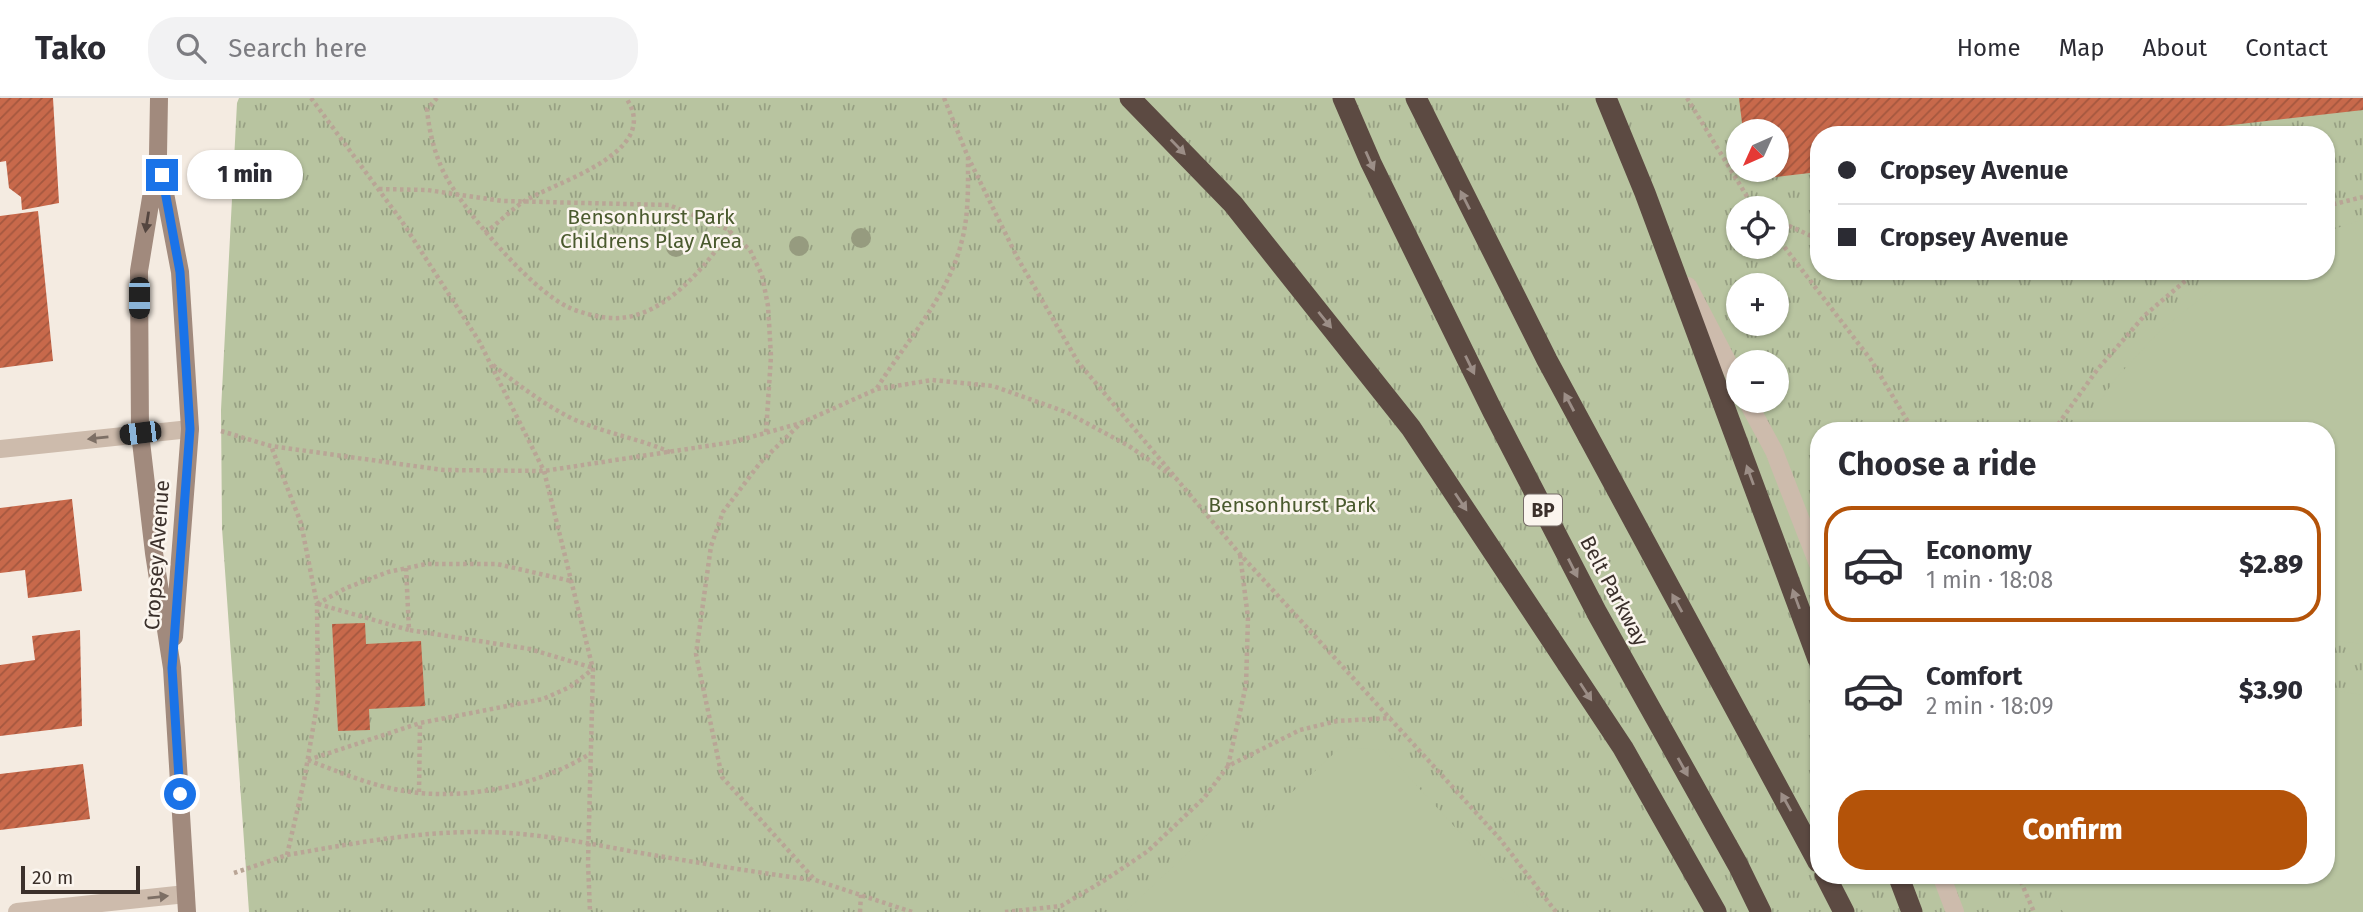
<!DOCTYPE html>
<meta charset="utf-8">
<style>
body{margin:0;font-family:"Fira Sans",sans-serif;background:#f2f2f3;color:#2b2b33;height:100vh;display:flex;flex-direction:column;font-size:26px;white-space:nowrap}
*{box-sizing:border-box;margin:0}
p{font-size:23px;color:#7c7c81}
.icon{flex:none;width:38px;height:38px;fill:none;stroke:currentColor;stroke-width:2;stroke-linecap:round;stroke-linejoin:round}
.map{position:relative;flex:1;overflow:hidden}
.drawer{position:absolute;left:1810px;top:324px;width:525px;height:462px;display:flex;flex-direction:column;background:#fff;border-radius:28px;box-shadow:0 2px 5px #0004}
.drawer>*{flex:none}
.top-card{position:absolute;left:1810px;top:28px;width:525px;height:154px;border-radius:28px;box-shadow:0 2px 5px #0004;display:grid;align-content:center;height:154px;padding:0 28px;background:#fff}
.needle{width:46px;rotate:225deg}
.tools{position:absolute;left:1726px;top:21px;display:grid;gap:14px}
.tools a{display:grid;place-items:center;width:63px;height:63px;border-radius:50%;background:#fff;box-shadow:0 2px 5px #0004;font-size:35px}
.scale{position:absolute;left:21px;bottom:18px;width:119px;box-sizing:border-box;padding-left:7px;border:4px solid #3b302b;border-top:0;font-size:19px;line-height:24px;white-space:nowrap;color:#3b302b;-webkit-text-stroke:5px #fbf5ee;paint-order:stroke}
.end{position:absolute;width:32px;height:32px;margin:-16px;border:9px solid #1a73e8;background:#fff;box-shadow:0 0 0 4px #fff}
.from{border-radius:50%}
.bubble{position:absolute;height:49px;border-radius:24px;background:#fff;box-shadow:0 2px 5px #0004;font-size:23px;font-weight:800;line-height:49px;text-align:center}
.car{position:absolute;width:21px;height:42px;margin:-21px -10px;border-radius:9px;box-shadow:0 0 5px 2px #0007;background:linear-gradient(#222 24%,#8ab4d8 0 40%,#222 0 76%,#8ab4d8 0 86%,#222 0)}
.top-card b{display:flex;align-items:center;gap:24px;height:66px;font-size:26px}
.top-card b+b{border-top:2px solid #e1e1e2}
.top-card i{width:18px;height:18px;background:#2b2b33}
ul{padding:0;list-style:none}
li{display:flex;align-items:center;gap:21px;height:116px;margin:0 14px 10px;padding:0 14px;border:4px solid transparent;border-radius:28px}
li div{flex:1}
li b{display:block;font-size:26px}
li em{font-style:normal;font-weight:800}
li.on{border-color:#b45309}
li>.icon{width:63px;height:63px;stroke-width:1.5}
h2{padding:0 28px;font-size:32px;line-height:84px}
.primary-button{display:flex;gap:14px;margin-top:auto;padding:14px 28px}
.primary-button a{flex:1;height:80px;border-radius:28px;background:#b45309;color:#fff;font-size:28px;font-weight:800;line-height:80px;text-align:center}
header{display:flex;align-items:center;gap:42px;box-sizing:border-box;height:98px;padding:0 35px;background:#fff;border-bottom:2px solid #e1e1e2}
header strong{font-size:33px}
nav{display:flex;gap:38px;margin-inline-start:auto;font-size:24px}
.search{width:490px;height:63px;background:#f2f2f3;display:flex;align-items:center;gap:18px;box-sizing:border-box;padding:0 24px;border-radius:28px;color:#7c7c81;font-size:26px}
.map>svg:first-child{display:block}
</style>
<header>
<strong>Tako</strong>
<div class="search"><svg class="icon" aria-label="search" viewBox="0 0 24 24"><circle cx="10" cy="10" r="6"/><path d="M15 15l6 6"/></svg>Search here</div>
<nav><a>Home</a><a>Map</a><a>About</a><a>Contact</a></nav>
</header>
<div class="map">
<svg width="2363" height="814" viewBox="0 0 2363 814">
<defs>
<pattern id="grass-tufts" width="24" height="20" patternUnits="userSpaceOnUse" patternTransform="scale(1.75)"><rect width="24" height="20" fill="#b8c4a0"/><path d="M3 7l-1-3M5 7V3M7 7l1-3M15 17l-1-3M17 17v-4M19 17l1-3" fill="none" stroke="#97a083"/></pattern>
<pattern id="building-hatch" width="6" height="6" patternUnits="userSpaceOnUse" patternTransform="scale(1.75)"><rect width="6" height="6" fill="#c8694b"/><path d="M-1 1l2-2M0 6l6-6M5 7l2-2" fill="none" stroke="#a4573f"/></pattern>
</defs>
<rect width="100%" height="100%" fill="#f4ebe1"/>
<path fill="url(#grass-tufts)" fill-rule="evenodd" d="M239,0H2363V814H249L222,430L221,312L237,5ZM1738,33H1776V72H1738ZM1818,37H2326V173H1818ZM1738,110H1776V149H1738ZM1738,187H1776V226H1738ZM1738,264H1776V303H1738ZM1818,332H2326V777H1818Z"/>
<path fill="#b8c4a0" d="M2363,121V546L2326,542V332H2080L2116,280L2162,231L2236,173H2326V134Z
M2326,591L2363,597V814H2063L2045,777H2326Z
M1341,649L1384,652L1533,814H1125L1209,735L1251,732Z"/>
<path fill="url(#building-hatch)" d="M0,0H53L59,105L22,112L21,99L9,90L6,63L0,64Z
M1739,0H2363V12L2145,37H1818V74L1749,82L1747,72H1776V33H1743Z
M38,113L53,263L0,270V118Z
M72,401L82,493L28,500L25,472L0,475V410Z
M365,525L366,546L421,543L425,608L369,611L370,632L338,633L332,526Z
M80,532L82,628L0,638V567L35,562L32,538Z
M83,666L90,721L0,732V676Z"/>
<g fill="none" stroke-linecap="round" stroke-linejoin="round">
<path stroke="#b9a596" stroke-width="4.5" stroke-dasharray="3.5 3.5" stroke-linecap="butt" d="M311,0L401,122L479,243L544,373L593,571L588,765L590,814
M437,0L427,11C429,33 434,53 443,73C461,110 531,192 568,209C583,216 604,221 620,220C666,217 706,168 730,133
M944,0L968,59L1017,159L1078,264L1239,455L1500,741L1556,814
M1687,0L1754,110
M379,91L427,92L503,103L669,107L727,131L750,152L762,177L768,208L771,258L766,335
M2326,108L2363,99
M1776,122L1818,141
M485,135C498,125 510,113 523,104C554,84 664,55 626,0
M1776,138L1871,262L1913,332
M1962,173H2007
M493,267C517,286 542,305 569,319C602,335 639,340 672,355
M877,290C905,245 948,198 961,146C969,118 968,89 968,60
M2054,332L2097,272L2145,217L2197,173
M221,333L271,348L443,372L544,373L733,344L801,325
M406,470L409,532L530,551L593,570
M317,506L346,490L388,474L426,466H497L571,483
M318,506L409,532
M308,662C336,673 365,685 394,691C455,705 539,689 591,655
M308,662L420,625
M1228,668L1246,587L1248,520L1240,456
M419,694L420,625L543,601L570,589L593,571
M287,757C361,744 434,730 509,735C551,738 593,746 635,754C694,764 753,774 813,782
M234,775L287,757L304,683L318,601L317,506L301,425L271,348
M2018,777L2034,814
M860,814L861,796
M912,814L815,782L722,679L696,556L711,448L723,414L760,365L801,325L877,291L932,282L993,288L1066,314L1129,348L1181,384
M1005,814L1061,808L1105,782L1148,753L1204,700L1228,668L1300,632L1337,623L1391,620"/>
<path stroke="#cdbbac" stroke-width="18" d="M1688,188L1738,284
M1747,303L1774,353L1818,466
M1941,777L1955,814"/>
<path stroke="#cdbbac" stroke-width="18" d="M0,351L190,331
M17,814L186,796"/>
<path stroke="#a18a7d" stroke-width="18" d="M159,0L158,57L139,173L140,335L154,455L172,570L187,814
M160,69L180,174L190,331L174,539"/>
<path stroke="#5c4a42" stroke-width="21" d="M1130,0L1233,106L1411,330L1623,650L1716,814
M1343,0L1371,65L1493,314L1597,515L1738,767L1761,814
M1416,0L1547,262L1818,764
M1606,0L1645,95L1818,561
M1825,777L1844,814
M1898,777L1912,814"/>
</g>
<g fill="#969b7f">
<circle cx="861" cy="140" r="10"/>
<circle cx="799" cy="148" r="10"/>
<circle cx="676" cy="149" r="10"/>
</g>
<defs><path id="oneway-solid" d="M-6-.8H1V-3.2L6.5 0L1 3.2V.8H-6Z" transform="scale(1.75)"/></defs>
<g fill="#9c8e87">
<use href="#oneway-solid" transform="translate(1178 49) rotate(46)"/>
<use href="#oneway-solid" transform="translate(1370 63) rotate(66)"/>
<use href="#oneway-solid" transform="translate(1465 102) rotate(-117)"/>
<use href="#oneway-solid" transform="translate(1325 222) rotate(51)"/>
<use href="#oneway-solid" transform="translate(1470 267) rotate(64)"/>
<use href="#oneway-solid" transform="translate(1569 304) rotate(-118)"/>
<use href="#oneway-solid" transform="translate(1750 377) rotate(-110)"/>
<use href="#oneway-solid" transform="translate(1461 404) rotate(56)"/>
<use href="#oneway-solid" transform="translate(1573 470) rotate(63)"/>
<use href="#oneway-solid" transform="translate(1796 501) rotate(-110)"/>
<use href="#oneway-solid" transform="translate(1677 505) rotate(-119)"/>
<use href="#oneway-solid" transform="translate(1586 594) rotate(57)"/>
<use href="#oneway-solid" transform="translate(1683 669) rotate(61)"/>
<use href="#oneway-solid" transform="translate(1786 704) rotate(-119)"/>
</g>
<use fill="#544640" href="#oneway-solid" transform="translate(147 124) rotate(99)"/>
<g fill="#7d6f65">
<use href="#oneway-solid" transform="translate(98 340) rotate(174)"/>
<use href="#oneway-solid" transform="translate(158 799) rotate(-6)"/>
</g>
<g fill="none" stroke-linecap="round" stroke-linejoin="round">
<path stroke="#1a73e8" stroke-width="9" d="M162,77L180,174L190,331L172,570L180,696"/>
</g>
<g text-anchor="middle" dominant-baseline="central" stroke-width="5" stroke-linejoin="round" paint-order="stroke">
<rect fill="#fbf5ee" stroke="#756b66" stroke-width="2" x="1524" y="396.5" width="38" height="31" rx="5"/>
<g font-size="19" font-weight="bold" fill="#3b302b">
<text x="1543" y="412">BP</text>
</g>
<g font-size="21" fill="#4a5a2e" stroke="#fbf5ee">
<text x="651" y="119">Bensonhurst Park<tspan x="651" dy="24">Childrens Play Area</tspan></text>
<text x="1292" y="407">Bensonhurst Park</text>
</g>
<g font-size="21" fill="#3b302b" stroke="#fbf5ee">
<text transform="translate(157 457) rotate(-86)">Cropsey Avenue</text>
<text transform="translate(1614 493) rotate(62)">Belt Parkway</text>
</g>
</g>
</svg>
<div class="tools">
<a><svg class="needle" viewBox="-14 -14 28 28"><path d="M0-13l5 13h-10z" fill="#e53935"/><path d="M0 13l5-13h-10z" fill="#7c7c81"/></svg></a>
<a><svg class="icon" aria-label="locate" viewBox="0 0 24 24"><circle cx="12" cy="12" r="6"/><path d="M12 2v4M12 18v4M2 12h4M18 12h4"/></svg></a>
<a>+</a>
<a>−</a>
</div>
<div class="scale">20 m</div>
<i class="end from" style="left:180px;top:696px"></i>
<i class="end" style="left:162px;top:77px"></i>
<div class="bubble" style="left:187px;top:52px;width:116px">1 min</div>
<i class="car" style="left:139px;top:200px;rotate:180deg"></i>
<i class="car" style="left:140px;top:335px;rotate:263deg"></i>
<div class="top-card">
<b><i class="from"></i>Cropsey Avenue</b>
<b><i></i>Cropsey Avenue</b>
</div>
<section class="drawer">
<h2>Choose a ride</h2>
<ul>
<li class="on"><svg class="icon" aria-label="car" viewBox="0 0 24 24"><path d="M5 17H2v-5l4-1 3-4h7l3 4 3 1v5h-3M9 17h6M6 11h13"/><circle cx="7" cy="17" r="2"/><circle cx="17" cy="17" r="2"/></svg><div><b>Economy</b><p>1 min · 18:08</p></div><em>$2.89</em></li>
<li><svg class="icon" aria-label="car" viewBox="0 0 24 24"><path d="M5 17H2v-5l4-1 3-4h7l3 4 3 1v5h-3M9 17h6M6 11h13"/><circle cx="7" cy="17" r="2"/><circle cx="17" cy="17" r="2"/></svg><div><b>Comfort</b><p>2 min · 18:09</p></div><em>$3.90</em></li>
</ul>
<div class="primary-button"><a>Confirm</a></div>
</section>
</div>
